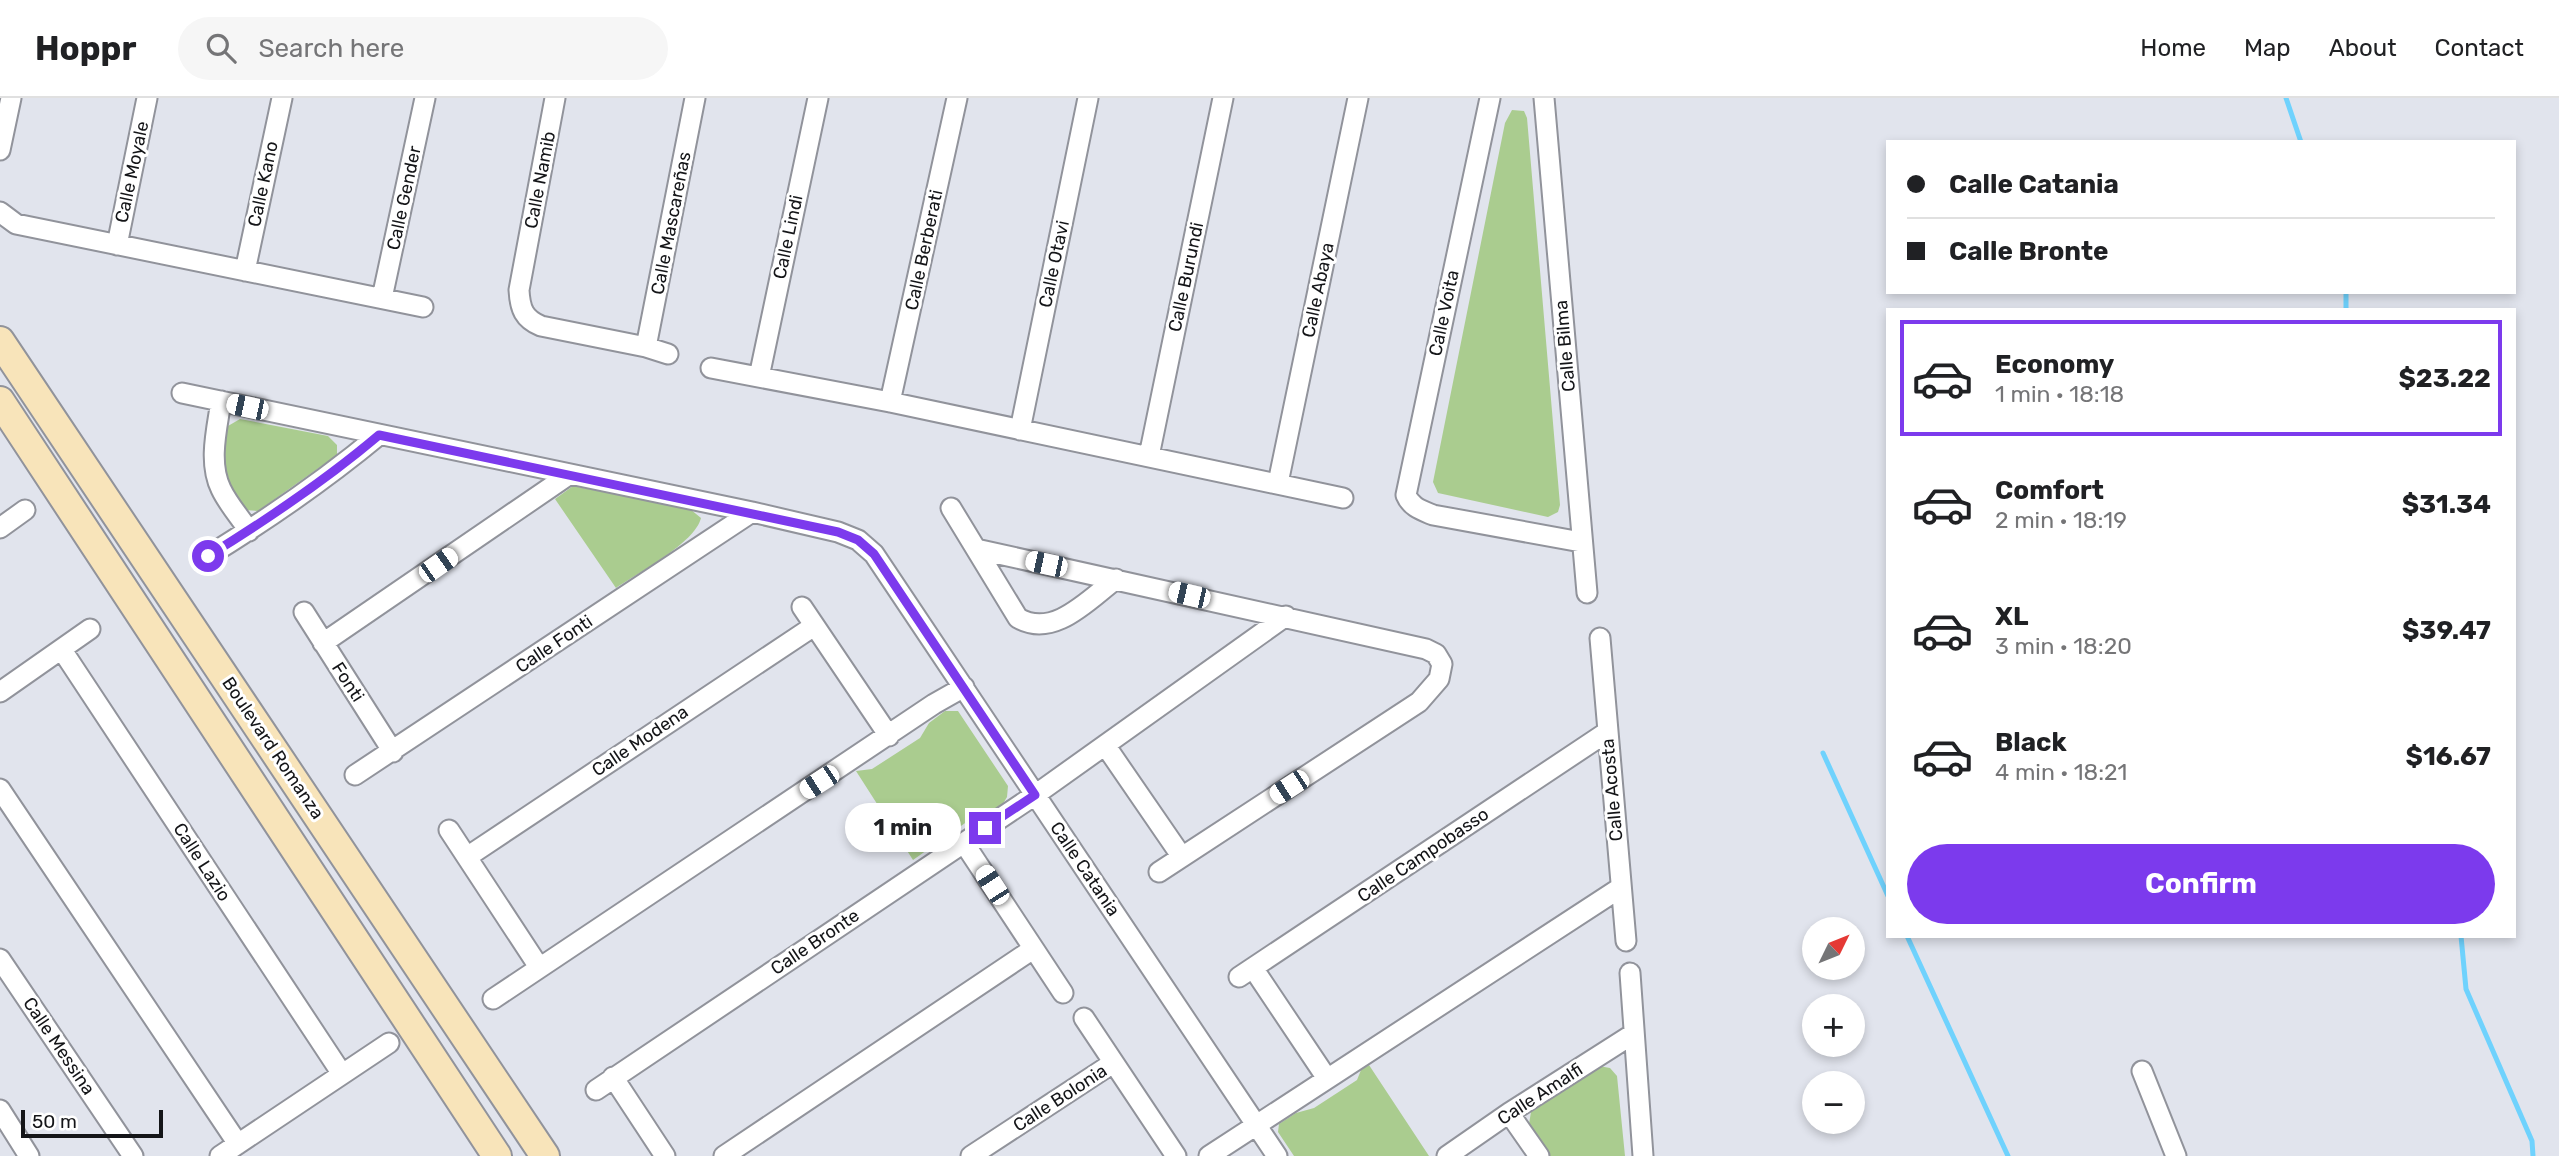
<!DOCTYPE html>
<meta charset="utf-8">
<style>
body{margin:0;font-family:Rubik,sans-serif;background:#f6f6f6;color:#202124;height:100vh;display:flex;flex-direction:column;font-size:26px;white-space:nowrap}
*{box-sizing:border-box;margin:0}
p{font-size:23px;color:#757577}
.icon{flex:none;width:38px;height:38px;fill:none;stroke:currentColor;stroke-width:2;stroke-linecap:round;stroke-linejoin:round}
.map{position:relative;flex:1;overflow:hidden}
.side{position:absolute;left:1886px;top:210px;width:630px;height:630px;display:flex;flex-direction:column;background:#fff;border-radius:0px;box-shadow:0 4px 10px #0003}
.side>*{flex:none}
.top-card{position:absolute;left:1886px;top:42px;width:630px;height:154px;border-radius:0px;box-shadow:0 4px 10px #0003;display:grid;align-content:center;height:154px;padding:0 21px;background:#fff}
.needle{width:46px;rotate:47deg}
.fabs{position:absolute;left:1802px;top:819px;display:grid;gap:14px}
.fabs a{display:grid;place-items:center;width:63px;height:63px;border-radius:50%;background:#fff;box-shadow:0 4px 10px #0003;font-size:35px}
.scale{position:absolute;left:21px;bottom:18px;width:142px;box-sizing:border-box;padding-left:7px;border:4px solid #141518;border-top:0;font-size:19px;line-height:24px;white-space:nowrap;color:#141518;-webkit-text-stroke:5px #fff;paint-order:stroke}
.end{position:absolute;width:32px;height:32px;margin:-16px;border:9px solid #7c3aed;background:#fff;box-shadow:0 0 0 4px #fff}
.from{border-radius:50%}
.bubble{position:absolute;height:49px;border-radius:24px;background:#fff;box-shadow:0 4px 10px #0003;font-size:23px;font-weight:700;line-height:49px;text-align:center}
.car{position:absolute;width:21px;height:42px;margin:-21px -10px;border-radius:9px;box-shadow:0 0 5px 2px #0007;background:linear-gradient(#fff 24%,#345 0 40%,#fff 0 76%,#345 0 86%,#fff 0)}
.top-card b{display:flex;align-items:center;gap:24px;height:66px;font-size:26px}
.top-card b+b{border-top:2px solid #e0e0e0}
.top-card i{width:18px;height:18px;background:#202124}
ul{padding:12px 0 0;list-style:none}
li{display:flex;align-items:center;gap:21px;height:116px;margin:0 14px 10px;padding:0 7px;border:4px solid transparent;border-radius:0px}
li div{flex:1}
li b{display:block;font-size:26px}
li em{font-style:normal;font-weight:700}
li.on{border-color:#7c3aed}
li>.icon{width:63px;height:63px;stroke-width:1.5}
.primary-button{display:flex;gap:14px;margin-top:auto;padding:14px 21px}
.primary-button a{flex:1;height:80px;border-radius:42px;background:#7c3aed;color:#fff;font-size:28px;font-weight:700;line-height:80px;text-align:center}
header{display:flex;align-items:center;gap:42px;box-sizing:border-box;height:98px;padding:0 35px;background:#fff;border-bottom:2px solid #e0e0e0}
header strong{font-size:33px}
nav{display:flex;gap:38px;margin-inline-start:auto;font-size:24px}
.search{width:490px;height:63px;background:#f6f6f6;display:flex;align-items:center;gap:18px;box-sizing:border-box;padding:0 24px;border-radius:38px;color:#757577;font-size:26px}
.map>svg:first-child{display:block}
</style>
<header>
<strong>Hoppr</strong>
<div class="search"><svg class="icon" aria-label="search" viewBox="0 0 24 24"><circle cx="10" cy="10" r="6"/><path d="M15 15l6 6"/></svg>Search here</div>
<nav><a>Home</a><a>Map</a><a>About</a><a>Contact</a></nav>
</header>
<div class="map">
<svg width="2559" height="1058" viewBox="0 0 2559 1058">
<rect width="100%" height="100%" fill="#e1e4ed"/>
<path fill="#aacc8f" d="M1512,12L1524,13L1527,20L1560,407L1558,414L1548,419L1438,395L1433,384L1505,25Z
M240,321L328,338L337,347V357L258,413L244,412L217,373L228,328Z
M573,388L690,411L701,420C695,445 638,475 616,490L555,401Z
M945,613H958L1008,688L1007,699L1001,709L990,715L975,718L913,762L856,673L872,671L920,640L929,625Z
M1369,967L1429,1058H1294L1278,1034L1279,1026L1296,1015L1314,1010L1357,982L1361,972Z
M1599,968L1610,970L1617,978L1625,1058H1550L1529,1026L1531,1014Z"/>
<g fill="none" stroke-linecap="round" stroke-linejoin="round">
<path stroke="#6fd2fd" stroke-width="5" d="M2286,0L2301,44
M2346,194V212
M1823,655L1888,798
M1907,838L2008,1058
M2461,838L2466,891L2532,1043L2533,1058"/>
<defs>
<path id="street" d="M555,0L519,192C520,211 524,221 541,228L646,249L668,256
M1490,0L1406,397C1411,409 1421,412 1433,417L1581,444
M1544,0L1587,495
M0,52L11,0
M0,114L16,126L423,209
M117,147L147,0
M245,173L282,0
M382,200L425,0
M646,249L695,0
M711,270L890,304L1343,400
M759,279L818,0
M182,295L752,414L838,434L858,442L874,456L1277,1058
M221,303C217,331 208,364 221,391C228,406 240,419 249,433
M890,304L957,0
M1020,332L1088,0
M1149,358L1223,0
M1278,385L1358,0
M951,410L1018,520C1054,541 1089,501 1116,481
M0,430L25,412
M976,451L1426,551L1436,556L1442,566L1439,581L1419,604L1159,774
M208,458C268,421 326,381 379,337
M802,509L889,638
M304,514L393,654
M1600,540L1626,843
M323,545L570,376
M62,552L342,976
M0,594L90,531
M1105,647L1182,759
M355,677L752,414
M0,691L238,1046
M449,732L539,869
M964,745L1063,895
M467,759L814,528
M0,861L133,1058
M1253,870L1326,979
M1630,875L1643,1058
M1239,879L1607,634
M493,901L934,606L964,589
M1084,920L1176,1058
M2142,973L2176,1058
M613,979L665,1058
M596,992L1035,697L1286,518
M0,1012L29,1058
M1509,1015L1539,1058
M220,1058L389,945
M724,1058L1033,851
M971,1058L1113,965
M1209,1058L1620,790
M1447,1058L1509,1015L1633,936"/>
<path id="secondary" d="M0,243L545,1058
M0,303L497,1058"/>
</defs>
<use href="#street" stroke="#91939b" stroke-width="23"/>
<use href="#secondary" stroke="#91939b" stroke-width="32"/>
<use href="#street" stroke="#fff" stroke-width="19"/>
<use href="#secondary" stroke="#f8e4ba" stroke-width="28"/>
</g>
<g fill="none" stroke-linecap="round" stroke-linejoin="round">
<path stroke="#7c3aed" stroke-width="9" d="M208,458C268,421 326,382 379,337L838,434L858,442L874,456L1035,697L985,730"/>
</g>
<g text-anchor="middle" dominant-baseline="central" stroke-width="6" stroke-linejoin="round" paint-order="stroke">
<g font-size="18" fill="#141518" stroke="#fff">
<text transform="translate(132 74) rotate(-78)">Calle Moyale</text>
<text transform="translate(540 82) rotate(-79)">Calle Namib</text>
<text transform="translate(263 86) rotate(-78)">Calle Kano</text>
<text transform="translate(404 100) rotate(-78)">Calle Gender</text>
<text transform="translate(671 125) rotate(-79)">Calle Mascareñas</text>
<text transform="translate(788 139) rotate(-78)">Calle Lindi</text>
<text transform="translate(924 152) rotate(-78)">Calle Berberati</text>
<text transform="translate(1054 166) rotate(-78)">Calle Otavi</text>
<text transform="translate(1186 179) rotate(-78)">Calle Burundi</text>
<text transform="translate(1318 192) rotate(-78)">Calle Abaya</text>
<text transform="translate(1444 215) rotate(-78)">Calle Voita</text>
<text transform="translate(1565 248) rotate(-95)">Calle Bilma</text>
<text transform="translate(554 546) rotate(-34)">Calle Fonti</text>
<text transform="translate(348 584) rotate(57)">Fonti</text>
<text transform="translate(640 643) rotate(-34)">Calle Modena</text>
<text transform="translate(273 650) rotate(56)">Boulevard Romanza</text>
<text transform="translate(1612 692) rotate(-95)">Calle Acosta</text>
<text transform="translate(1423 757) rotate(-34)">Calle Campobasso</text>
<text transform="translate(202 764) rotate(57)">Calle Lazio</text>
<text transform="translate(1085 771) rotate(56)">Calle Catania</text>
<text transform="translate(815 844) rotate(-34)">Calle Bronte</text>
<text transform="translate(59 948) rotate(56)">Calle Messina</text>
<text transform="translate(1540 996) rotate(-33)">Calle Amalfi</text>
<text transform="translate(1060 1000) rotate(-33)">Calle Bolonia</text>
</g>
</g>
</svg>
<div class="fabs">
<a><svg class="needle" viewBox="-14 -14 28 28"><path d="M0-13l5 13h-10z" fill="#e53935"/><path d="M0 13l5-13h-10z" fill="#757577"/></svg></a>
<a>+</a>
<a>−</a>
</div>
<div class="scale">50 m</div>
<i class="end from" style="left:208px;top:458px"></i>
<i class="end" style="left:985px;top:730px"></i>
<div class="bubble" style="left:845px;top:705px;width:116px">1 min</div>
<i class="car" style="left:247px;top:309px;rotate:282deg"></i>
<i class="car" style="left:1046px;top:466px;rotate:282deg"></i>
<i class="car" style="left:438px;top:467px;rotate:55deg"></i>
<i class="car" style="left:1189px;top:497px;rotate:283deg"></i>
<i class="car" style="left:819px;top:684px;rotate:237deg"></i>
<i class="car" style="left:1289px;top:689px;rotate:237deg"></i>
<i class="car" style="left:992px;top:787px;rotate:327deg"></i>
<div class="top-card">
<b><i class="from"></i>Calle Catania</b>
<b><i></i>Calle Bronte</b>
</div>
<section class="side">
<ul>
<li class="on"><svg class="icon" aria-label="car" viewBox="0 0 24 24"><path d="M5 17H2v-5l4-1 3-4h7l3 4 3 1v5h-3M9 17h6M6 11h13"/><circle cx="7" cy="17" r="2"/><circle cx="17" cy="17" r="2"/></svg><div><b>Economy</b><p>1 min · 18:18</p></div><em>$23.22</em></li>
<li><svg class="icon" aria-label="car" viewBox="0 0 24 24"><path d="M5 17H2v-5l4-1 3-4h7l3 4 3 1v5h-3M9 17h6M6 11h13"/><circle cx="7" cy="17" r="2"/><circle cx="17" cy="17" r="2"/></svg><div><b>Comfort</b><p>2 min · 18:19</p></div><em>$31.34</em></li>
<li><svg class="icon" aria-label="car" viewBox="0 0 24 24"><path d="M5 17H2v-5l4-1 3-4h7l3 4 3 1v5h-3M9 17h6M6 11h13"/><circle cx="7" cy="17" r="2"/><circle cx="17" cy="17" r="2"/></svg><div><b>XL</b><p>3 min · 18:20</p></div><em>$39.47</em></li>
<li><svg class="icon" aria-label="car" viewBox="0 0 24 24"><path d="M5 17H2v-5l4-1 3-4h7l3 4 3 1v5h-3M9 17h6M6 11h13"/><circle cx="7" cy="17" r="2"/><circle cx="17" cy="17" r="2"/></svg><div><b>Black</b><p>4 min · 18:21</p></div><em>$16.67</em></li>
</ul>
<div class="primary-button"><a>Confirm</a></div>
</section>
</div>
